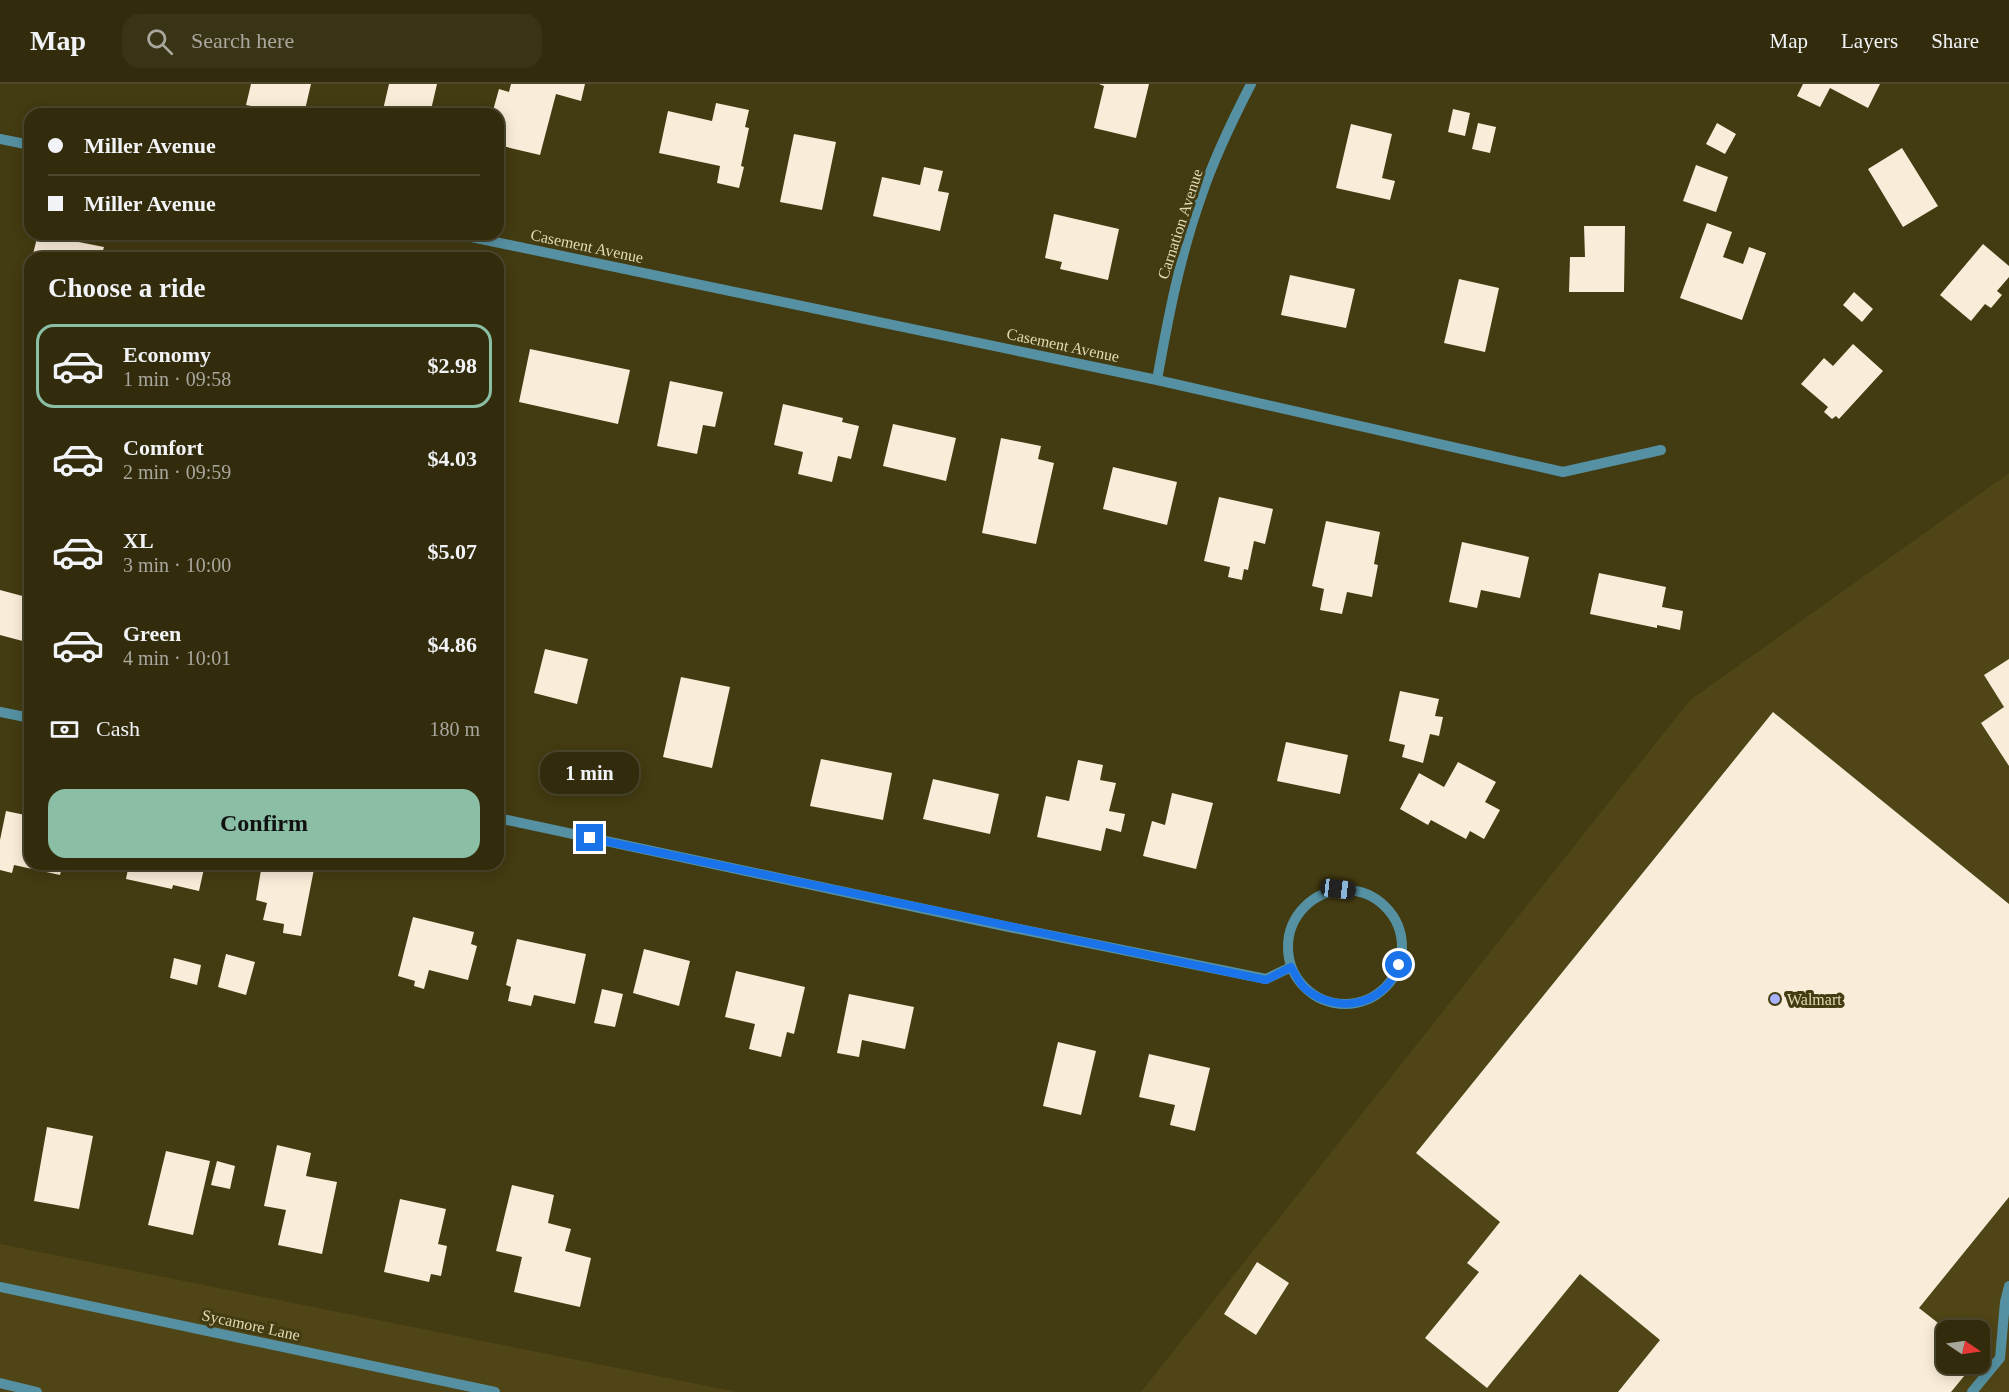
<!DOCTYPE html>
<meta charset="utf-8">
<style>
body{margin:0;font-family:Georgia,serif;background:#3a3416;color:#f1f3f6;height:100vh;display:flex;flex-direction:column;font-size:22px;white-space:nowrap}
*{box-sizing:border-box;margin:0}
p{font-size:20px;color:#a8a79d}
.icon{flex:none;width:33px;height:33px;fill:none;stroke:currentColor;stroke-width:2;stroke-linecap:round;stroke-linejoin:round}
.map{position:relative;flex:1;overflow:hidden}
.sheet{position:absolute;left:24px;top:168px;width:480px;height:618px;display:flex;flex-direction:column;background:#322c0d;border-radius:18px;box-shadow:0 3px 15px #0003,0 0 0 2px #4d482e}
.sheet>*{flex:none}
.guide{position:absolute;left:24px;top:24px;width:480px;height:132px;border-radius:18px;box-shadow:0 3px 15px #0003,0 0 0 2px #4d482e;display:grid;align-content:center;height:132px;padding:0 24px;background:#322c0d}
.needle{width:39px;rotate:103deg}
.fabs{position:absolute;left:1936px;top:1236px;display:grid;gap:12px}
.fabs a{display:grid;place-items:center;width:54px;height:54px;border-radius:12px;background:#322c0d;box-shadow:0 3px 15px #0003,0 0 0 2px #4d482e;font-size:30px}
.end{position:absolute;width:27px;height:27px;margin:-14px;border:8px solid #1a73e8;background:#fff;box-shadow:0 0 0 3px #fff}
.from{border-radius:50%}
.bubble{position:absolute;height:42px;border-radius:18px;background:#322c0d;box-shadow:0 3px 15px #0003,0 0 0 2px #4d482e;font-size:20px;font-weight:600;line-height:42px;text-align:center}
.car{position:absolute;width:18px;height:36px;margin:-18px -9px;border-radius:8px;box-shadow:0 0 4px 2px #0007;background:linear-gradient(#222 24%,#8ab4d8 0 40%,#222 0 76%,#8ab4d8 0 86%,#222 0)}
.guide b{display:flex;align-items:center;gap:21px;height:57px;font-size:22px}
.guide b+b{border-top:2px solid #4d482e}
.guide i{width:15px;height:15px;background:#f1f3f6}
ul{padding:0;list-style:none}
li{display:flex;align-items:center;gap:18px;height:84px;margin:0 12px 9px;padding:0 12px;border:3px solid transparent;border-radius:18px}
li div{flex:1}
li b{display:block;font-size:22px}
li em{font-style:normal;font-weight:600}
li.active{border-color:#8abfa5}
li>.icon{width:54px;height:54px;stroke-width:1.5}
h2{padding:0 24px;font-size:27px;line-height:72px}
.pay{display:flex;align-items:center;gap:15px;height:66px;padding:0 24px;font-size:22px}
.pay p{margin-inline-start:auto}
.primary-button{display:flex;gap:12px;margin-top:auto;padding:12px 24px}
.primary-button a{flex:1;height:69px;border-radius:18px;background:#8abfa5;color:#111;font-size:24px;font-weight:600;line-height:69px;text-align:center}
header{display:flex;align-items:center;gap:36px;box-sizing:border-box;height:84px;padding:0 30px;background:#322c0d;border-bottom:2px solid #4d482e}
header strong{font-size:28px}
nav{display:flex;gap:33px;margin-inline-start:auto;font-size:21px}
.search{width:420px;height:54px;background:#3a3416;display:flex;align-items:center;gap:15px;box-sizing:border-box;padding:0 21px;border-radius:18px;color:#a8a79d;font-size:22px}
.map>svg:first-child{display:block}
</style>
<header>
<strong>Map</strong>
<div class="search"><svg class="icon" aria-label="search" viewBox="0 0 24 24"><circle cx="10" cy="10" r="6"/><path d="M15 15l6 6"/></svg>Search here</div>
<nav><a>Map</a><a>Layers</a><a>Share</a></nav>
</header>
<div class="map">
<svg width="2009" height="1308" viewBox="0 0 2009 1308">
<rect width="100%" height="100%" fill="#433b11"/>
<path fill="#4f4516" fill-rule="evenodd" d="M2009,389V1308H1141L1690,616ZM1947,1246H1980V1280H1947Z
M0,1160L737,1308H0Z"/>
<path fill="#f9ecd8" d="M251,0H311L304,30H290L246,21Z
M389,0H437L430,30H382Z
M511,0H585L581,17L556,10L540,71L498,61L503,33L498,32V30H492L499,5L509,8Z
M1099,0H1149L1136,54L1094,44L1104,2Z
M1803,0H1880L1868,24L1830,4L1820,23L1797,12Z
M716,19L749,26L745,43L749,44L741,82L744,83L739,104L717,99L720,82L659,69L668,27L712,37Z
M1453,25L1470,29L1465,52L1448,48Z
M1478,39L1496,43L1490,69L1472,65Z
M1717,39L1736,50L1725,70L1706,60Z
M1351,40L1392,50L1382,94L1395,97L1390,116L1336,104Z
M794,50L836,58L822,126L780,118Z
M1902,64L1938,122L1903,143L1868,85Z
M1696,81L1728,93L1716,128L1683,117Z
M924,83L943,87L938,107L949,109L940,147L873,132L882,93L920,101Z
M1054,130L1119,145L1108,196L1060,185L1062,178L1045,174Z
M1707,139L1732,148L1723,173L1743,180L1749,163L1766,169L1742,236L1680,214Z
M1584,142H1625L1624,208H1569L1570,173H1585Z
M38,150L104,163L101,174H32Z
M1983,160L2009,182V193L1997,207L2002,211L1991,224L1985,220L1971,237L1940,211Z
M1290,191L1355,205L1346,244L1281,231Z
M1459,195L1499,204L1485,268L1444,259Z
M1854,208L1873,225L1862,238L1843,221Z
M1853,260L1883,287L1839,335L1836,332L1832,335L1824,328L1828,323L1801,300L1824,274L1833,282Z
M530,265L630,286L618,340L519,318Z
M670,297L723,308L715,343L703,341L697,370L657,362Z
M783,320L843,334L842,338L859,342L851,375L838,372L832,398L798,390L803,368L774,361Z
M893,340L956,354L946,397L883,382Z
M1001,354L1041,362L1038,375L1054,379L1036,460L982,449Z
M1113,383L1177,398L1167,441L1103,425Z
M1219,413L1273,425L1265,460L1254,457L1248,486L1244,485L1242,496L1228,493L1230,483L1204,477Z
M1326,437L1380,448L1374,480L1378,481L1372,513L1347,508L1342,530L1320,526L1324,505L1312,502Z
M1462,458L1529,473L1520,514L1481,506L1477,524L1449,518Z
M1599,489L1666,503L1662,523L1683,527L1680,546L1657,541V544L1590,530Z
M0,506L30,514V559L0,551Z
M545,565L588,575L577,620L534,609Z
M2009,575V682L1981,639L2004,623L1984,591Z
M681,593L730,603L712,684L663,673Z
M1400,607L1439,615L1435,632L1443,633L1439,652L1430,650L1423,679L1402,673L1405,661L1389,657Z
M1773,628L2009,820V1113L1919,1224L1947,1246V1280H1974L1951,1308H1618L1660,1256L1580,1190L1487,1304L1425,1254L1479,1188L1467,1179L1500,1138L1416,1069Z
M1286,658L1348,671L1340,710L1277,697Z
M821,675L892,689L883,736L810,722Z
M1078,676L1103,681L1100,696L1116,699L1109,727L1125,730L1121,748L1106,744L1101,767L1037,753L1046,712L1069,717Z
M1458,678L1496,698L1485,718L1500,726L1484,755L1470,747L1466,755L1431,736L1428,741L1400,725L1419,689L1444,703Z
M933,695L999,710L990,750L923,735Z
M1172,709L1213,719L1196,785L1143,772L1152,737L1165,741Z
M6,727L30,732V780H63L60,791L14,781L12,789L0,786V756Z
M129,780H205L199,807L173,801L172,805L126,795Z
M262,780H315L301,852L283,849L284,840L263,836L267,819L256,816Z
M413,833L474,848L471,860L477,862L468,896L429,886L424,905L414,902L415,897L398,892Z
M517,855L586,870L575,920L534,911L531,922L508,917L511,903L506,901Z
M644,865L690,877L679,922L633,909Z
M226,870L255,878L246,911L218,903Z
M174,874L201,881L197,901L170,894Z
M736,887L805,903L794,950L787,948L781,973L749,965L755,940L725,933Z
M602,905L623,910L615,943L594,939Z
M849,910L914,923L905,965L862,956L859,973L837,969Z
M1058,958L1096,967L1081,1031L1043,1022Z
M1149,970L1210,984L1195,1047L1170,1041L1175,1021L1139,1013Z
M47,1043L93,1052L79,1125L34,1117Z
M277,1061L311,1069L306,1092L337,1098L322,1170L278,1161L286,1126L264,1122Z
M166,1067L210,1077L193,1151L148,1141Z
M217,1077L235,1082L230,1105L211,1101Z
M512,1101L554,1111L548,1139L571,1145L565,1167L591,1174L580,1223L514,1208L522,1173L496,1167Z
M400,1115L446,1125L438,1160L447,1162L441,1192L431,1190L429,1198L384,1188Z
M1257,1178L1289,1199L1256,1251L1224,1230Z"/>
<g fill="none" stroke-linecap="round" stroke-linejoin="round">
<path stroke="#5591a2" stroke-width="10" d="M0,55L30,61
M457,150L1157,296L1563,388L1661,366
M1157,296C1168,234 1180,172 1201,113C1214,74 1232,37 1251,0
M0,628L30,634
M498,734L1004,842L1266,895L1291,883
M1288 863a57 57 0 1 1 114 0a57 57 0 1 1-114 0Z
M0,1203L495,1308
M0,1299L37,1308
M1972,1308L2000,1274L2005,1218L2009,1202"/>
</g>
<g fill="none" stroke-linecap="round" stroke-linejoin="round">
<path stroke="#1a73e8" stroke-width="8" d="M590,754L1266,896L1291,883C1295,890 1300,901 1307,906C1339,931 1385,921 1399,881"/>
</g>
<circle fill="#a7b1fc" stroke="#433b11" stroke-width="2" cx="1775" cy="915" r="6"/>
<g text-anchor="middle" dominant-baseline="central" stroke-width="6" stroke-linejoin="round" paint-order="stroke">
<g font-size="16" fill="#e1dab4" stroke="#433b11">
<text transform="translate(1180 140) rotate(-72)">Carnation Avenue</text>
<text transform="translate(587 162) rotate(12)">Casement Avenue</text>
<text transform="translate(1063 261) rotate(12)">Casement Avenue</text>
<text transform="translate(251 1241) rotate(12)">Sycamore Lane</text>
</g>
<g font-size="16" fill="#e1dab4" stroke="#433b11" text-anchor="start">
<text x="1787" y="915">Walmart</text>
</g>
</g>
</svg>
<div class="fabs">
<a><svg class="needle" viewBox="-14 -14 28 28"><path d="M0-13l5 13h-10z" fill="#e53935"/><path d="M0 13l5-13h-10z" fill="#a8a79d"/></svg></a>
</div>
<i class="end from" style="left:1399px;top:881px"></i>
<i class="end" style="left:590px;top:754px"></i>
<div class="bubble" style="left:540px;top:668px;width:99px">1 min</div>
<i class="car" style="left:1338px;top:805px;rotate:97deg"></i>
<div class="guide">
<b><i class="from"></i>Miller Avenue</b>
<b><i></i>Miller Avenue</b>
</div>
<section class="sheet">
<h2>Choose a ride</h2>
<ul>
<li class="active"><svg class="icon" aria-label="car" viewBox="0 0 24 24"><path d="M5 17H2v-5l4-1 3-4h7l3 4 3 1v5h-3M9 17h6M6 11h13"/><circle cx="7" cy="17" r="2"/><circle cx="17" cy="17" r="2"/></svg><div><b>Economy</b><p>1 min · 09:58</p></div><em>$2.98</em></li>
<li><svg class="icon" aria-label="car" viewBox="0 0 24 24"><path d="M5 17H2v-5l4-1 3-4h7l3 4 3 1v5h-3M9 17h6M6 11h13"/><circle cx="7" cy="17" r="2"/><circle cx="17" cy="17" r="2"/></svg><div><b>Comfort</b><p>2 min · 09:59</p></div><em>$4.03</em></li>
<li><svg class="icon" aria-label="car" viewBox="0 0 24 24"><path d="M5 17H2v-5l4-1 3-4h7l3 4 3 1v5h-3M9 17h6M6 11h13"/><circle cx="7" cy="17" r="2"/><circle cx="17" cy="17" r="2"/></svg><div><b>XL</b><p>3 min · 10:00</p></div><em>$5.07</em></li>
<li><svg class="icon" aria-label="car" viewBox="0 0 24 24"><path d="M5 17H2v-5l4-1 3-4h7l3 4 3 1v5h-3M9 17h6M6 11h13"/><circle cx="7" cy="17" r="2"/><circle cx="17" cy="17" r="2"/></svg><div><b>Green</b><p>4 min · 10:01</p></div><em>$4.86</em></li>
</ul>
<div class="pay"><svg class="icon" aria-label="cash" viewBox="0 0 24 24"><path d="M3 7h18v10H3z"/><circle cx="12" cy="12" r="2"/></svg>Cash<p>180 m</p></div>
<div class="primary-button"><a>Confirm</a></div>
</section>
</div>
